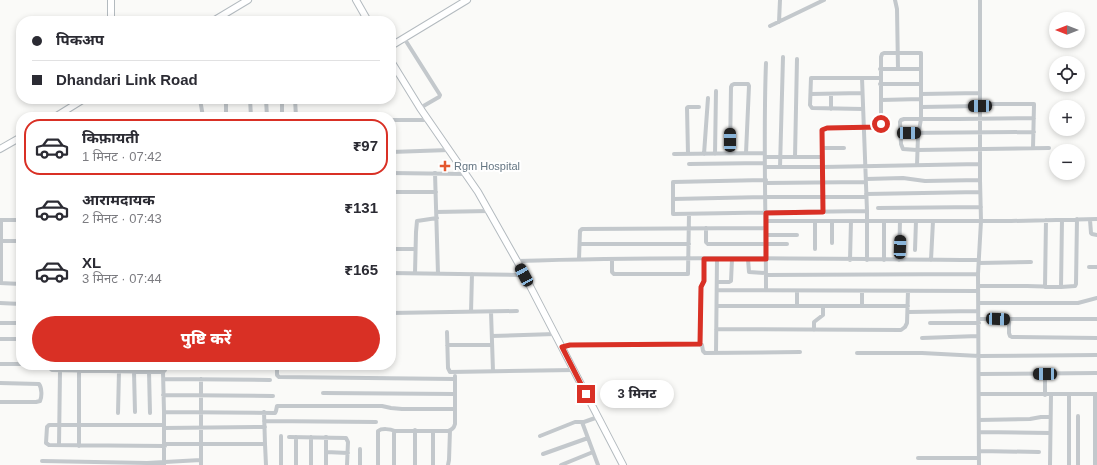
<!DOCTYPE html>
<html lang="hi">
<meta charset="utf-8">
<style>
body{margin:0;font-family:Arial,"Noto Sans Devanagari",sans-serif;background:#f7f7f7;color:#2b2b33;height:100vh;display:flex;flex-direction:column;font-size:15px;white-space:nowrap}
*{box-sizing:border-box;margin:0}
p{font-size:13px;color:#7c7c81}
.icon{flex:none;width:22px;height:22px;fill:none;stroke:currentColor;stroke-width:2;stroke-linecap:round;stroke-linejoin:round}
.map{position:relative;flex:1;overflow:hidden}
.sheet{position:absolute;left:16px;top:112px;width:380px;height:258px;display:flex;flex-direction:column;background:#fff;border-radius:16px;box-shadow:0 2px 6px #0003}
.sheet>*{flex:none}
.guide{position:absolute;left:16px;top:16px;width:380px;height:88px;border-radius:16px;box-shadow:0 2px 6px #0003;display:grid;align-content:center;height:88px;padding:0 16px;background:#fff}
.needle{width:26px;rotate:270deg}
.controls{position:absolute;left:1049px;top:12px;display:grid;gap:8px}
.controls a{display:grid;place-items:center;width:36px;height:36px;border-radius:50%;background:#fff;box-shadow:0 2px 6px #0003;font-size:20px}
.end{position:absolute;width:18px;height:18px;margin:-9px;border:5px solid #d93025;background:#fff;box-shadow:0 0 0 2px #fff}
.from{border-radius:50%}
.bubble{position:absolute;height:28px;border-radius:14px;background:#fff;box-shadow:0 2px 6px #0003;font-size:13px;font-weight:800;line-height:28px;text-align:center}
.car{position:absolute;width:12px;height:24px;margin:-12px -6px;border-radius:5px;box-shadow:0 0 3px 1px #0007;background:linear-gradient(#222 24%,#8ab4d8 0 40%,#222 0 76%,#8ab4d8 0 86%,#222 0)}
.guide b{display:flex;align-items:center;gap:14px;height:38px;font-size:15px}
.guide b+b{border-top:1px solid #e1e1e2}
.guide i{width:10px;height:10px;background:#2b2b33}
ul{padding:7px 0 0;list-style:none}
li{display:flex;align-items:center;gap:12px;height:56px;margin:0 8px 6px;padding:0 8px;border:2px solid transparent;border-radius:16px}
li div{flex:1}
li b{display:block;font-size:15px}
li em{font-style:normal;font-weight:800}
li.current{border-color:#d93025}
li>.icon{width:36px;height:36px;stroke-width:1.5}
.primary-button{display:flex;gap:8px;margin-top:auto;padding:8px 16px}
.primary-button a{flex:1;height:46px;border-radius:24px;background:#d93025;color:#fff;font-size:16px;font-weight:800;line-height:46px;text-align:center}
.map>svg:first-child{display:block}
</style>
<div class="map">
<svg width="1097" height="465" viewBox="0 0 1097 465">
<rect width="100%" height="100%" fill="#fafaf8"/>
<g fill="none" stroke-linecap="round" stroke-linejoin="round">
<defs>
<path id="secondary" d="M356,0L368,21
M111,21V0
M213,21L248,0
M391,46L467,0
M391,61L420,108L478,192L517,261L623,465
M55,117L84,99
M0,149L21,137"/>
</defs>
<use href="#secondary" stroke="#b3babf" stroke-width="8"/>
<path stroke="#c3c8cc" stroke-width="4" d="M895,0L897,9L898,69
M354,21L365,16
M779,22L780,0
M770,26L824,0
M404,38L440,95L439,97L420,108
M880,69H921
M391,77L399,73
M862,78L867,211V260
M880,84H921
M811,94L862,93
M921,94L980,93
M200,99L203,117
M224,99L226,104V117
M250,99L251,117
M266,99L267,117
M282,99V117
M295,99L296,117
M881,100L921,99
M980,104H1034V105L1033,148
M921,107L980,106
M831,109V94
M863,109L812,108L810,105L811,78H880
M171,117L176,115
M1034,118L958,119H904L901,120L900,122L901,144L903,149L917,150L1049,148
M391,120H428
M900,133L1034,132
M822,148H844
M391,152L449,150
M730,153L731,87L732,85L734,84H748L749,86L746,153
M674,154L765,153
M688,154L687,108L688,107H699
M704,154L708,98
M715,154L716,91
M765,157H822
M795,157L797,59
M689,164L765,163
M765,167H823L980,164
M780,167L783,57
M391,173L466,174
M435,173L438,274
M866,179L903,178L925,181L980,180
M766,180L673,182V214L867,211
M766,183L866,182
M391,192H436
M866,194L980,192
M673,199L766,197H866
M878,208L981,207
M436,212L489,211
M823,212L822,130L827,128L879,127L881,126V57L882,54L884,53H921V119L918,136L917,165
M0,220H21
M1,220V283
M1090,220L1091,233L1092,234L1097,235
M766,221H1011L1097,219
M815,221V249
M706,228V242L708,244H787
M766,235H797
M1,241H21
M832,243V221
M580,244H689
M391,249H415
M915,250L916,221
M579,259L580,231L582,229L766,228
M612,259V272L614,274H688L689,214
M748,259L749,272L766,273
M850,260L851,221
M884,260V221
M899,260L900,221
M931,260L933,221
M517,261C671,256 825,259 979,260
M979,263L1031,262
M1089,267H1097
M391,273L524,275
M415,273L416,232L417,221L437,218
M766,275L978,274
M717,282H729L731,281L732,259
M0,283L21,284
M978,286H1027L1061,287L1075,286L1076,284L1077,219
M1045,287L1046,220
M1061,287L1062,220
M717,290L978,291
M766,290C766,214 763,139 766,63
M797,291V306
M0,303L21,304
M979,303H1078L1097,298
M717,306H908
M862,306V291
M471,312L472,274
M491,312L493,371
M908,312L978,311
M391,313L517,311
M979,319H1097
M1009,319V333L1010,336L1012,337L1097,338
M0,323H21
M930,323H979
M716,329L901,330L905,327L907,323L908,291
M814,330V322L823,315V306
M447,332L448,368L450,372L574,370
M492,336L555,334
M922,338L978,336
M0,339H21
M700,344L701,287L704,281V259
M447,345H492
M561,347L570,345L698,344L702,345L703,351L705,353L800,352
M716,353L717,259
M857,353H922L979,356L1097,355
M0,364H21
M46,365L52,370L163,372L165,370V365
M123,365V371
M277,365V375L279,377L455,379
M134,372L135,412
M144,372V365
M149,372L150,413
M163,372L164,412V465
M979,374L1097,373
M1045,374V395
M163,379L270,380
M201,379V465
M0,383L39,384C42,388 42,397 40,401L36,402H0
M323,393L455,394
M979,394H1097
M1095,394V465
M163,395L273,396
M164,412L275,413L276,411L277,406H382L391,408L402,409H455
M264,412L265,444
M118,413L119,371
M1078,416V465
M979,420L1030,419L1041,417H1050
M264,421L376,422
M582,422L598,465
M164,425H49L47,427L46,443L49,445L165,446
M164,428L265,427
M415,430V465
M979,432L1050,433
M540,436L575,422H584L598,417
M289,437L346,438L348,442L347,465
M311,437V465
M326,437V465
M165,444H265L266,465
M59,445L60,371
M79,446V371
M979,451L1039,452
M326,452L348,453
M543,454L588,438
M918,458H979
M42,461L147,463L201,460
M281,465V436
M296,465V437
M360,465V449
M378,465V431C382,428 390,429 395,431
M394,465V433L395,431H448C452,430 454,428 455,424V376
M433,465V431
M448,465L449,460L450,430
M561,465L593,452
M979,465L978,274L981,221L980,180V0
M1050,465L1051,395
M1069,465V394"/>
<use href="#secondary" stroke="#fff" stroke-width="6"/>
</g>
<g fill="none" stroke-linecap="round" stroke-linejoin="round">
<path stroke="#d93025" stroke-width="5" d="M586,394L562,347L570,345L700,344L701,287L704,281V259H766V213L823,212L822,130L827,128L879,127L881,126V124"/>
</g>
<path fill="#e4572e" stroke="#fff" stroke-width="1.5" d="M443 160h4v4h4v4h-4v4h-4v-4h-4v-4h4z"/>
<g text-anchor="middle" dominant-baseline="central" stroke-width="4" stroke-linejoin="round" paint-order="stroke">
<g font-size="11" fill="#657683" stroke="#fff" text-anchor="start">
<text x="454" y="166">Rgm Hospital</text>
</g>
</g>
</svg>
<div class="controls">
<a><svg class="needle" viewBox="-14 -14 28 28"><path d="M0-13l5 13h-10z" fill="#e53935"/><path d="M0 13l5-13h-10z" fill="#7c7c81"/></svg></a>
<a><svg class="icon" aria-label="locate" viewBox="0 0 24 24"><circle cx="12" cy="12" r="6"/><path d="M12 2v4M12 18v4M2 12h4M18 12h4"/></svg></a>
<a>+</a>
<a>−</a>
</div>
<i class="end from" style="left:881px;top:124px"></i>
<i class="end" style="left:586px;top:394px"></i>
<div class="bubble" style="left:600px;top:380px;width:74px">3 मिनट</div>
<i class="car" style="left:980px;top:106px;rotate:269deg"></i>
<i class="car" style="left:909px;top:133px;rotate:90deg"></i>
<i class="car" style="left:730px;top:140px;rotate:0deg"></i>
<i class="car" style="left:900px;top:247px;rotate:2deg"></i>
<i class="car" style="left:524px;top:275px;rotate:332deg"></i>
<i class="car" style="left:998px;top:319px;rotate:92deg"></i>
<i class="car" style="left:1045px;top:374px;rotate:270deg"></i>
<div class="guide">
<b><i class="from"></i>पिकअप</b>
<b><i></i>Dhandari Link Road</b>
</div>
<section class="sheet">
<ul>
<li class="current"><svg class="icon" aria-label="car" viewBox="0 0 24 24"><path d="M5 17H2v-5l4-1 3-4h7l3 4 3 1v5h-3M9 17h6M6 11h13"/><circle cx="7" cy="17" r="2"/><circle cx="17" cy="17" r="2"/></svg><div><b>किफ़ायती</b><p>1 मिनट · 07:42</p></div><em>₹97</em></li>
<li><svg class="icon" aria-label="car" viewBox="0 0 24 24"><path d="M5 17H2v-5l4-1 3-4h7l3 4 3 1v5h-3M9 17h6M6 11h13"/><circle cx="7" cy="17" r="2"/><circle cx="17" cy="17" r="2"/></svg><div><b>आरामदायक</b><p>2 मिनट · 07:43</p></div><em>₹131</em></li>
<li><svg class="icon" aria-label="car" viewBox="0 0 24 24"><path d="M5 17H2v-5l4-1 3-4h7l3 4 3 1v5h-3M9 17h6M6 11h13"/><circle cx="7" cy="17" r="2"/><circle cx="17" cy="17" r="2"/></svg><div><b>XL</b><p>3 मिनट · 07:44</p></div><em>₹165</em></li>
</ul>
<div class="primary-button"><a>पुष्टि करें</a></div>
</section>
</div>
